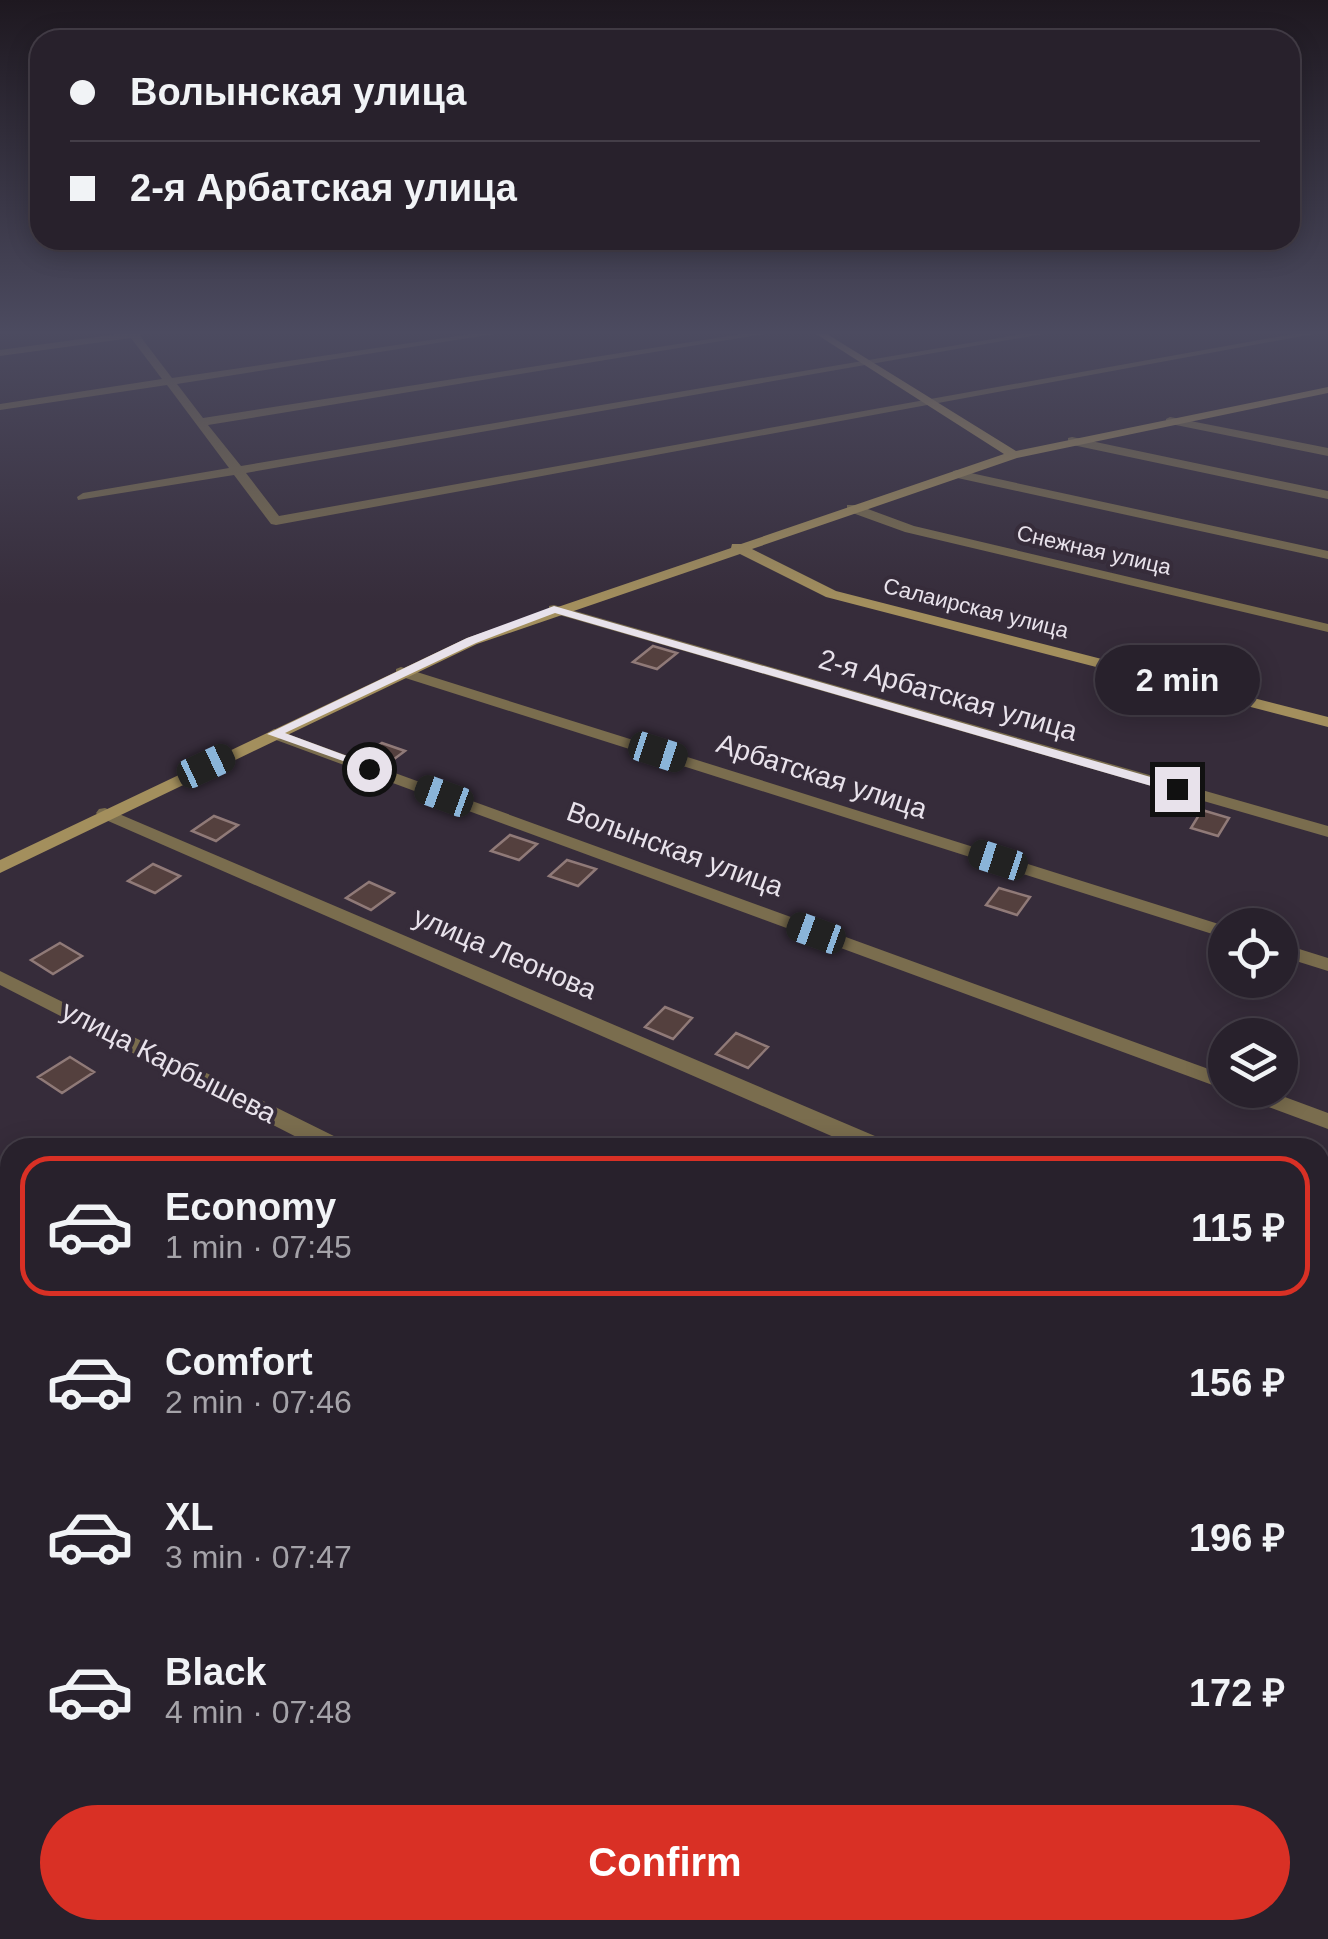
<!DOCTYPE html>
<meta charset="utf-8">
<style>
body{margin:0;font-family:Helvetica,sans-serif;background:#302934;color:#f1f3f6;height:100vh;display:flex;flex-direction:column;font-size:38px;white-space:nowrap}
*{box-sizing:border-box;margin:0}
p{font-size:32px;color:#a5a3a9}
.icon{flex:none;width:55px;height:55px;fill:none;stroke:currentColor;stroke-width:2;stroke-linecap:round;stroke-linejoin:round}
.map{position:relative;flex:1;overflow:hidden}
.details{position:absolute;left:0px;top:1138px;width:1330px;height:802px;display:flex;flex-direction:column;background:#28212c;border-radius:30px 30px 0 0;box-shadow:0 5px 25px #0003,0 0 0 2px #443e48}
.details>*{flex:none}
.banner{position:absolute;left:30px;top:30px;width:1270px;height:220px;border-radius:30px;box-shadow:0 5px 25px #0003,0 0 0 2px #443e48;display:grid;align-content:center;height:220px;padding:0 40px;background:#28212c}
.controls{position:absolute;left:1208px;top:908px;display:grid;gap:20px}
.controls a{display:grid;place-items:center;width:90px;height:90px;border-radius:50%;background:#28212c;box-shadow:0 5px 25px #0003,0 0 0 2px #443e48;font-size:50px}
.end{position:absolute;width:45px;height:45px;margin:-22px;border:12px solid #e8e2eb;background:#111;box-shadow:0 0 0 5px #111}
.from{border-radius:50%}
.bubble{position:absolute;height:70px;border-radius:35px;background:#28212c;box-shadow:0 5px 25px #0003,0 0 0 2px #443e48;font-size:32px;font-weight:600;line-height:70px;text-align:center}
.car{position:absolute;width:30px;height:60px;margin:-30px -15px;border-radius:12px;box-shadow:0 0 8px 2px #0007;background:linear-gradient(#222 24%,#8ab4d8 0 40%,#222 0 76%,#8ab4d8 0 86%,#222 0)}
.banner b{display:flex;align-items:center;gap:35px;height:95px;font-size:38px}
.banner b+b{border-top:2px solid #443e48}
.banner i{width:25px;height:25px;background:#f1f3f6}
ul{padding:18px 0 0;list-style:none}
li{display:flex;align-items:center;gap:30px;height:140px;margin:0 20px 15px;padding:0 20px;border:5px solid transparent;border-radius:30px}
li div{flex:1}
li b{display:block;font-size:38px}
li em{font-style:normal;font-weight:600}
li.active{border-color:#d93025}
li>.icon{width:90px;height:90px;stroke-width:1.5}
.primary-button{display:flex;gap:20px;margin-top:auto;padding:20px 40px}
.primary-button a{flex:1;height:115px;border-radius:60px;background:#d93025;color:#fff;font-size:40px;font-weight:600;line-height:115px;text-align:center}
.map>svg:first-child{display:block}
</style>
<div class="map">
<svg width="1328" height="1939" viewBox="0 0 1328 1939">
<rect width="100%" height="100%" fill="#362c3a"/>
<path fill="#54403e" stroke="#907a78" stroke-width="2.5" d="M653,646L677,653L657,669L633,662Z
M382,743L405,751L386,765L362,756Z
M1202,810L1229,818L1218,836L1191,828Z
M214,816L238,825L216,841L192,831Z
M510,835L537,844L519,860L491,851Z
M567,860L596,869L578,886L549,876Z
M153,864L180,876L155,893L128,881Z
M369,882L394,893L371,910L346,898Z
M999,888L1030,897L1017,915L986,905Z
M60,943L82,956L53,974L31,960Z
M665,1007L692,1018L673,1039L645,1027Z
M736,1033L768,1047L748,1068L716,1054Z
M70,1057L94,1072L62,1093L38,1077Z"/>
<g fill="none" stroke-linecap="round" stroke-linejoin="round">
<path fill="#7a6d4e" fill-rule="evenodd" d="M10,1504V1524L0,1529V1509Z
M0,1573L10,1578V1598L0,1594Z
M10,1726V1752L0,1758V1732Z
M245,1930H272L268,1939H241Z
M522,1930H555L560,1939H527Z"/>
<path fill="#7a6d4e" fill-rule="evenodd" d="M118,334H142L140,336L172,378L471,334H494L177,384L203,418L742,334H764L208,425L241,466L1022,334H1043L246,473L279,516L1293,334H1313L276,525L271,524L234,475L78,500L77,497L83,493L229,468L167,385L0,410V404L162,379L131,338L0,356V350Z
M1170,417L1328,448V456L1166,423V419Z
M1072,437L1328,491V499L1068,444V438Z
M957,470L1328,551V559L953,477V471Z
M847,505H857L914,526L1328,624V632L905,532L847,511Z
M554,605L1328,826V837L549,612V606Z
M401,667L1225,926V938L396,675V669Z
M274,729L1225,1075L1226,1090L268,737L266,734Z
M105,808L889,1142L892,1148H859L99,817L96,813L99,809Z
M1280,943L1328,958V971L1280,956Z
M0,971L346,1142L349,1148H318L0,985Z
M1233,1090H1266L1328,1113V1129L1236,1095Z
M0,1296L10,1300V1323L0,1319Z
M1320,1327L1328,1329V1350L1320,1348Z
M1320,1629L1328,1632V1661L1320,1658Z
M892,1930H936L939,1939H896Z"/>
<path fill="#a38f5d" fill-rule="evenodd" d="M816,334H827L1016,451L1328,387V393L1017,458L752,549L836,591L1328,717V727L826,597L740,554L477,644L0,873V860L467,638L731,548L732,544H741L1004,454Z"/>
</g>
<linearGradient id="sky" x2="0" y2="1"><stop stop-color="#1e1820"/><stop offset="0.55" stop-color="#4c4b60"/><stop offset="1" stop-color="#4c4b60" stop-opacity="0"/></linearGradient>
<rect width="1328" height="605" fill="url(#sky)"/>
<path fill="#e8e2eb" d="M554,606L1182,786L1184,789L1172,792L555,613L476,643L285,733L374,766V772L267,734L467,638Z"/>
<g text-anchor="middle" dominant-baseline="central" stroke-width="8" stroke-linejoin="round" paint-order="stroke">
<g font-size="22" fill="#e8e2eb" stroke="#362c3a">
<text transform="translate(1094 550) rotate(13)">Снежная улица</text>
<text transform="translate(976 608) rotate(14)">Салаирская улица</text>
</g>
<g font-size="28" fill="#e8e2eb" stroke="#362c3a">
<text transform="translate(948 695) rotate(16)">2-я Арбатская улица</text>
<text transform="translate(822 776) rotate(18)">Арбатская улица</text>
<text transform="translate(675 849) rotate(20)">Волынская улица</text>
<text transform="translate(505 953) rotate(23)">улица Леонова</text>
<text transform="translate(169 1062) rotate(27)">улица Карбышева</text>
</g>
</g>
</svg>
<div class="controls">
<a><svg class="icon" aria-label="locate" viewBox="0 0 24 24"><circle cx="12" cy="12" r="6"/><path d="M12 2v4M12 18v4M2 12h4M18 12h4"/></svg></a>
<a><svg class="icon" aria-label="layers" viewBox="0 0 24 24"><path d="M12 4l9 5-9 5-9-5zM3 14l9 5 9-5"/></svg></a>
</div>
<i class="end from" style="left:369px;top:769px"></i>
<i class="end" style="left:1177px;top:789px"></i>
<div class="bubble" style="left:1095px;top:645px;width:165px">2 min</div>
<i class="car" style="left:658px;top:752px;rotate:108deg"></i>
<i class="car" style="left:206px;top:766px;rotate:65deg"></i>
<i class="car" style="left:444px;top:796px;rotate:290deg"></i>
<i class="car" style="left:998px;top:860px;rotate:288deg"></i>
<i class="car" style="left:816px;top:933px;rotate:290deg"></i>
<div class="banner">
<b><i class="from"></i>Волынская улица</b>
<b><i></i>2-я Арбатская улица</b>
</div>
<section class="details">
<ul>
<li class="active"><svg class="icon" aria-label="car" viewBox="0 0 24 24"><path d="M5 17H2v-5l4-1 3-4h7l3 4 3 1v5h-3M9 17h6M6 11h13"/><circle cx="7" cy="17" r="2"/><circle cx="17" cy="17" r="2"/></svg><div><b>Economy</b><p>1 min · 07:45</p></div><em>115 ₽</em></li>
<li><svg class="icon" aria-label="car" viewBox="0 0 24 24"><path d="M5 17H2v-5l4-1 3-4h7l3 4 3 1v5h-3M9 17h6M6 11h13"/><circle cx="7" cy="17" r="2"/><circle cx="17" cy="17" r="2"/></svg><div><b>Comfort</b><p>2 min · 07:46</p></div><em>156 ₽</em></li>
<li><svg class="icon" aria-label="car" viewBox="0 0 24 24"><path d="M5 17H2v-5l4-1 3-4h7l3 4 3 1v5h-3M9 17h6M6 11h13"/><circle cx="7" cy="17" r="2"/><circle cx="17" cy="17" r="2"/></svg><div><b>XL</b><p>3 min · 07:47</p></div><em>196 ₽</em></li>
<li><svg class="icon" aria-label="car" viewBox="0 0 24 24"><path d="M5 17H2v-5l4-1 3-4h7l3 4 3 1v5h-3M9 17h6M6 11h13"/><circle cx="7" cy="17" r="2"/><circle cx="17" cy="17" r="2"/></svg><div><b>Black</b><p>4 min · 07:48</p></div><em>172 ₽</em></li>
</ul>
<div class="primary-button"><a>Confirm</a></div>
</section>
</div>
